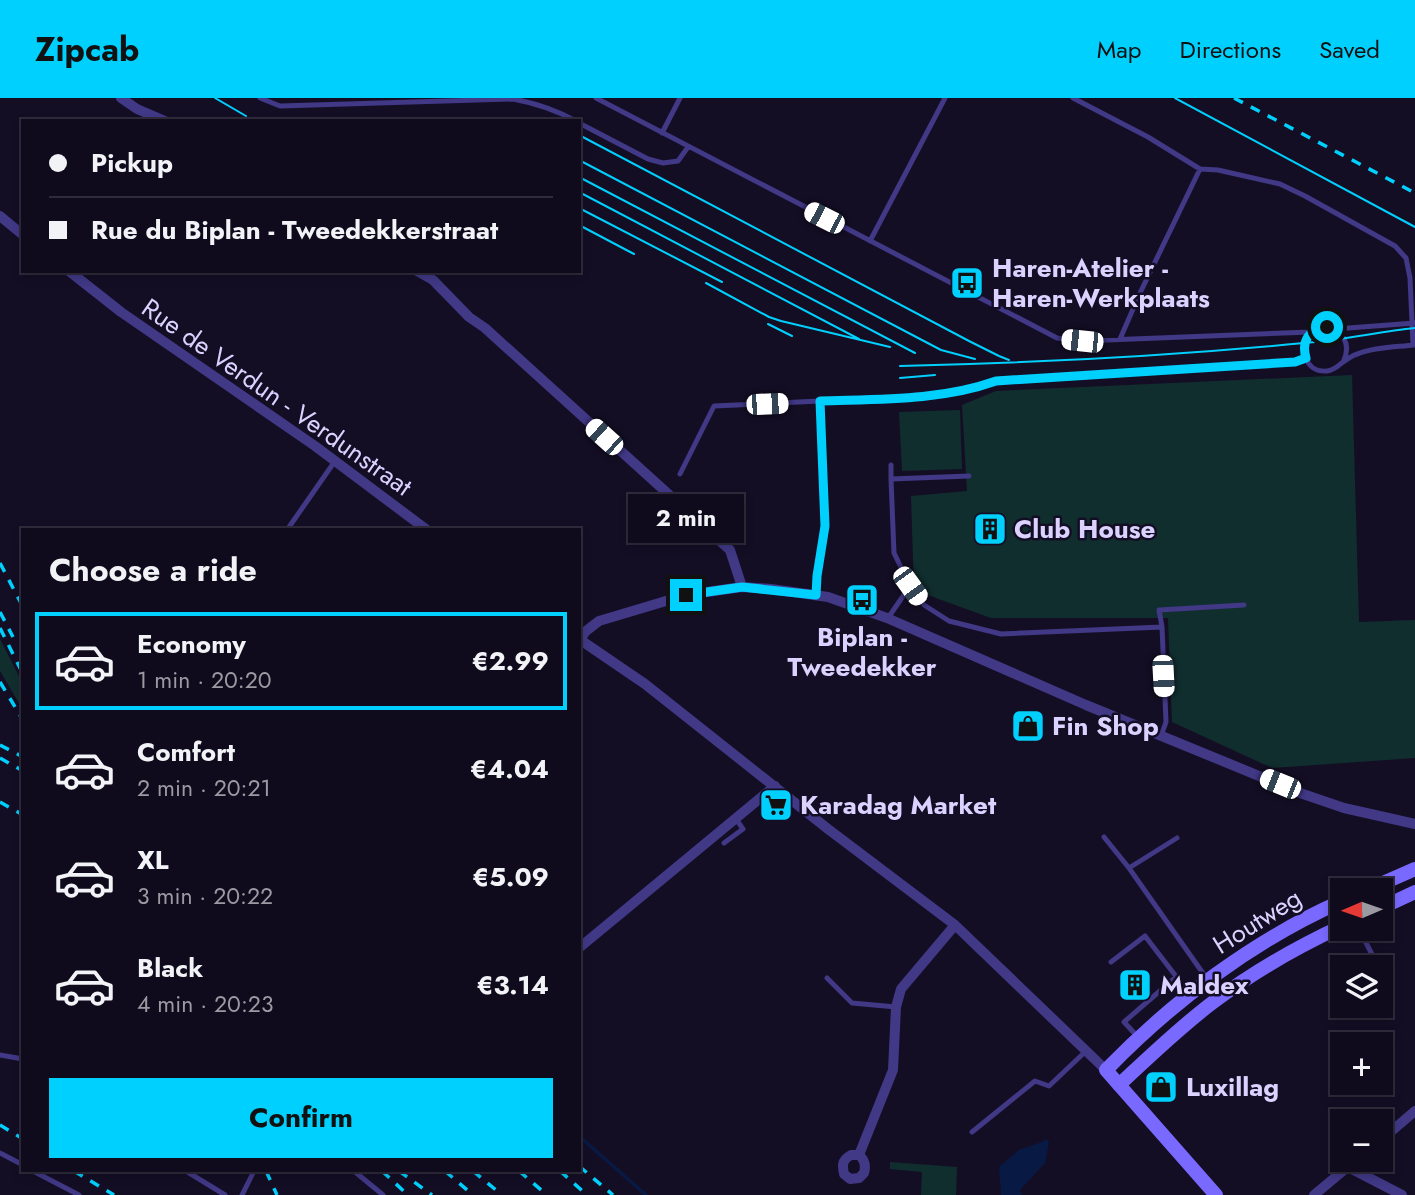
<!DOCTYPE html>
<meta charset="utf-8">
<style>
body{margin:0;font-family:Jost,sans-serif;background:#181325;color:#f1f3f6;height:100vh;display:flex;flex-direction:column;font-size:26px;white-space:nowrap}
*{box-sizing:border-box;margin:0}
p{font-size:23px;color:#9b9aa3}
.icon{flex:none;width:38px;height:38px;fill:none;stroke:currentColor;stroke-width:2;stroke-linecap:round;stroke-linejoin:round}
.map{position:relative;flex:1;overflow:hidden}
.drawer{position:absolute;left:21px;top:430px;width:560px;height:644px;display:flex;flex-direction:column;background:#0f0a1c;border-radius:0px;box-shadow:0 4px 10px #0003,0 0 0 2px #2f2b3b}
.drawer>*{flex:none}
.hud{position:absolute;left:21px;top:21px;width:560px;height:154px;border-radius:0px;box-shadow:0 4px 10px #0003,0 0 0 2px #2f2b3b;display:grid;align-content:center;height:154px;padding:0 28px;background:#0f0a1c}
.needle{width:46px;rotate:268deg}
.fabs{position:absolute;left:1330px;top:780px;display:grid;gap:14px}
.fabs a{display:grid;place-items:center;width:63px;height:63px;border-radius:0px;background:#0f0a1c;box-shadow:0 4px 10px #0003,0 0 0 2px #2f2b3b;font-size:35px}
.end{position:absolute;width:32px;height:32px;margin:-16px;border:9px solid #00d0fd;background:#111;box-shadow:0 0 0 4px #111}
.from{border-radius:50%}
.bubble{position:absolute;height:49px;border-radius:0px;background:#0f0a1c;box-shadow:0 4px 10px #0003,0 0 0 2px #2f2b3b;font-size:23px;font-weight:700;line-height:49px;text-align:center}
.car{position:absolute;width:21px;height:42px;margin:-21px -10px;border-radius:9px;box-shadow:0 0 5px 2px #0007;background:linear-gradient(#fff 24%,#345 0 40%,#fff 0 76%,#345 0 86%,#fff 0)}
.hud b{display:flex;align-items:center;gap:24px;height:66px;font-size:26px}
.hud b+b{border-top:2px solid #2f2b3b}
.hud i{width:18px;height:18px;background:#f1f3f6}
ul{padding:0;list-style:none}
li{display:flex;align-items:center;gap:21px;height:98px;margin:0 14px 10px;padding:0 14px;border:4px solid transparent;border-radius:0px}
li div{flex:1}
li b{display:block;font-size:26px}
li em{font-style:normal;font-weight:700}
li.current{border-color:#00d0fd}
li>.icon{width:63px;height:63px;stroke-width:1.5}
h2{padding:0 28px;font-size:32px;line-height:84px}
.button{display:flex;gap:14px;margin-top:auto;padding:14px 28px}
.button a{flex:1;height:80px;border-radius:0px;background:#00d0fd;color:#111;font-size:28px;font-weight:700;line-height:80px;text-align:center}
header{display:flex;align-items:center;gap:42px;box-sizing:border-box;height:98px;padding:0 35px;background:#00d0fd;color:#111}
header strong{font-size:33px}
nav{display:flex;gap:38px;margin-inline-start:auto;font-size:24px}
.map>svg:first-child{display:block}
</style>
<header>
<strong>Zipcab</strong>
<nav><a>Map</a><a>Directions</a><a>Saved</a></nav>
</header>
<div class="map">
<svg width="1415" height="1097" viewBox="0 0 1415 1097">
<rect width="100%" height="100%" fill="#140e25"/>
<path fill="#112e2f" d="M1352,277L1359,524L1415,522V660L1272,670L1172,624L1168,520H991L914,492L911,398L967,393L962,307L996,293Z
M960,312L962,371L902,373L899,314Z
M0,541L23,586V612L0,573Z
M890,1064L957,1069L956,1097H921L922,1074L890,1071Z"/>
<path fill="#081944" d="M1047,1041L1049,1045L1045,1065L1020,1092L1022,1097H1001L999,1069L1019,1052L1039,1045Z"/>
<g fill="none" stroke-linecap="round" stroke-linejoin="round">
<path stroke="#081944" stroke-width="3.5" d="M579,1038L646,1097"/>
<path stroke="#413886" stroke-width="5" d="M260,0L280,8L513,1C535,5 556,12 576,23
M596,0L1057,240L1082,243L1311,234C1320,229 1325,228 1335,231L1415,225
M1073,0L1148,39L1200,71L1218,72L1280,86L1305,98L1395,148L1406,160L1410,180L1413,247
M579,25L648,61L663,65L678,63L688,49
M662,35L680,0
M870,143L945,0
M1336,232C1347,240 1349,250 1344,262
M1311,234C1298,250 1305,275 1327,273C1336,272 1339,266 1346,262C1350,259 1356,256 1360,255C1377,249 1397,249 1414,247
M1120,241L1140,195L1200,71
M891,367V381
M680,376L714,308L820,303
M969,378L891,381L894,455L910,488L924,507L949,523L1001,536L1162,529
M287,432L335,363
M816,497L817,478L825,428L820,303C878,300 940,303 996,283L1295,264L1306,260
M888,520L910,488
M1161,638L1166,624L1162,529L1159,512L1244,507
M1104,739L1129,770L1207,881
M724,745L743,731L736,721
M1129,770L1177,740
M1359,831L1379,870
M1111,864L1145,838L1188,894
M1381,873L1387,886
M827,880L852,905L896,909
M1137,938L1124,924L1176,879
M0,957L23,961
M972,1034L1035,983L1049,988L1086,953
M0,1055L23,1067
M33,1073L79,1097
M186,1073L225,1097
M354,1073L383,1097
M242,1097L254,1073"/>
<path stroke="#413886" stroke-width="10" d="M121,0L137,11L165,23
M0,118L23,137
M69,173L121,214L315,348L427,432
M417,173L433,182L469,219L485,230L730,452L742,489
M579,541L645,586L828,731L955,827L1106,972
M580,541L586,533L599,523L686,497L742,489L771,491L828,499L887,520L1086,607L1303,696L1344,710L1415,726
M579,850L775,688
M1381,1042L1415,1013
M859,1057C865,1062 866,1068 864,1075L859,1080L850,1081L844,1076C842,1067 842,1062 851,1057H859L893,972L896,909L901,891L955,827
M1348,1069L1402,1097
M1314,1097L1356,1062"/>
<path stroke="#7969ff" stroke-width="14" d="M1365,793L1415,771
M1381,810L1415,794
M1119,987C1149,959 1179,930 1212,905C1253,874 1297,849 1342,828
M1216,1097L1106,972C1173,903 1254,842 1342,803"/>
<path stroke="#00d0fd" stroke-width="2" d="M215,0L246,18
M1175,0L1415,129
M579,37L969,243L999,258L1009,262
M579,62L941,252L975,261
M579,79L915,255
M579,94L859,241
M579,110L722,184
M579,127L634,156
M706,185L769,219L781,223L890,249
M768,226L792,238
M900,268C1034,265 1170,258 1304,245C1341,242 1378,234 1415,230
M900,280L935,277"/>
<path stroke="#00d0fd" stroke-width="3.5" stroke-dasharray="10 9" stroke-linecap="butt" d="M1234,0L1415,95
M0,465L23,509
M0,514L13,539
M0,530L23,576
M0,584L23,622
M0,647L23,659
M0,660L23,673
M0,704L23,717
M0,1027L23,1041
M579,1068L613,1097
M74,1073L114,1097
M266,1073L277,1097
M382,1073L408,1097
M399,1073L432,1097
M445,1073L473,1097
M473,1073L502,1097
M519,1073L547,1097
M560,1073L587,1097"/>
</g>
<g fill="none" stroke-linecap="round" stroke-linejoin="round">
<path stroke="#00d0fd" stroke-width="9" d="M686,497L742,489L816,497L817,478L825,428L820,303C878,301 940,303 996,283L1295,264L1306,260C1301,243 1309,231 1327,229"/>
</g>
<defs>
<symbol id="bus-square" viewBox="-11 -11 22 22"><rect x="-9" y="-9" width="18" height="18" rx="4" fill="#00d0fd" stroke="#140e25"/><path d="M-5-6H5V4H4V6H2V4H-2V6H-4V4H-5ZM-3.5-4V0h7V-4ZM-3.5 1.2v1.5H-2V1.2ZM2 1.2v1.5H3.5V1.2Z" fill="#111"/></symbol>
<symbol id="building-square" viewBox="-11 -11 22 22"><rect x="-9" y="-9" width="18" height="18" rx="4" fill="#00d0fd" stroke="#140e25"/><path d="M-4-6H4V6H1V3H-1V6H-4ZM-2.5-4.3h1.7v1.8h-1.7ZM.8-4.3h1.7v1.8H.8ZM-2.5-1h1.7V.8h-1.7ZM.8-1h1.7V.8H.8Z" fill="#111"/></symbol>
<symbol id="shop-square" viewBox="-11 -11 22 22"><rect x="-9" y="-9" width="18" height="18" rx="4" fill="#00d0fd" stroke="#140e25"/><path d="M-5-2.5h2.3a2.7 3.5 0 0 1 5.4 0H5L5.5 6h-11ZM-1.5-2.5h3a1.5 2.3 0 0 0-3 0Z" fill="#111"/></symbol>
<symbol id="supermarket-square" viewBox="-11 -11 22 22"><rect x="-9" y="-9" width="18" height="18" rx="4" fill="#00d0fd" stroke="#140e25"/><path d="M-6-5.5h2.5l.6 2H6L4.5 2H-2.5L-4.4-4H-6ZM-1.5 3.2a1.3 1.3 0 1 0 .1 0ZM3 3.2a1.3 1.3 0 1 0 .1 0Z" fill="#111"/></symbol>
</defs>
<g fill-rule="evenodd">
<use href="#bus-square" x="948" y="166" width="38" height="38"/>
<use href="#building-square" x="971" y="412" width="38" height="38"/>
<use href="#bus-square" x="843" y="483" width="38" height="38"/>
<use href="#shop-square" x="1009" y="609" width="38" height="38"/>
<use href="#supermarket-square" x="757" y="688" width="38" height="38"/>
<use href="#building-square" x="1116" y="868" width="38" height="38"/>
<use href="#shop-square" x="1142" y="970" width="38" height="38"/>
</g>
<g text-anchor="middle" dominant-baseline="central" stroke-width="5" stroke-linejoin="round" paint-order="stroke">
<g font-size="26" font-weight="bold" fill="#dbd2ff" stroke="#140e25" text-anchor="start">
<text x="992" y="170">Haren-Atelier -<tspan x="992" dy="30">Haren-Werkplaats</tspan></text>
<text x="1014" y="431">Club House</text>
<text x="862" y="539" text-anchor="middle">Biplan -<tspan x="862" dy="30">Tweedekker</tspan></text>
<text x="1052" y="628">Fin Shop</text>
<text x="800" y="707">Karadag Market</text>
<text x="1160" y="887">Maldex</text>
<text x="1186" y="989">Luxillag</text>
</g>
<g font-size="26" fill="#dbd2ff" stroke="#140e25">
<text transform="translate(277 299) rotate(35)">Rue de Verdun - Verdunstraat</text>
<text transform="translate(1257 823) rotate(-32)">Houtweg</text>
</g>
</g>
</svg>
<div class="fabs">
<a><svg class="needle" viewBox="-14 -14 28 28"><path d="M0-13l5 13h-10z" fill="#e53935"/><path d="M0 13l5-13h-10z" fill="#9b9aa3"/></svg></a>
<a><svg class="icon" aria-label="layers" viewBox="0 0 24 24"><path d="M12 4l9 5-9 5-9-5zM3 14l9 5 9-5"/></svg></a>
<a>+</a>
<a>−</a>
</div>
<i class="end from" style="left:1327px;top:229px"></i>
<i class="end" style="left:686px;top:497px"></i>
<div class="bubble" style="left:628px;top:396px;width:116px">2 min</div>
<i class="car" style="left:824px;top:120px;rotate:297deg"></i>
<i class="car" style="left:1082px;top:243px;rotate:276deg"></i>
<i class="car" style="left:767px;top:306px;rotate:88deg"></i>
<i class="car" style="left:604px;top:339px;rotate:312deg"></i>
<i class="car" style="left:910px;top:488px;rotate:144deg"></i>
<i class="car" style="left:1163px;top:578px;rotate:177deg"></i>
<i class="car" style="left:1280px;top:686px;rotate:292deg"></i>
<div class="hud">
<b><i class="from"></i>Pickup</b>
<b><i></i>Rue du Biplan - Tweedekkerstraat</b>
</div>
<section class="drawer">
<h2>Choose a ride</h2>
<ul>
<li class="current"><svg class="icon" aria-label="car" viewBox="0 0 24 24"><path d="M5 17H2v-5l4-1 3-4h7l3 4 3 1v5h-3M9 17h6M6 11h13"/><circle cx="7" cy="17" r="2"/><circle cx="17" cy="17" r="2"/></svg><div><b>Economy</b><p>1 min · 20:20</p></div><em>€2.99</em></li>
<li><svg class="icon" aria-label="car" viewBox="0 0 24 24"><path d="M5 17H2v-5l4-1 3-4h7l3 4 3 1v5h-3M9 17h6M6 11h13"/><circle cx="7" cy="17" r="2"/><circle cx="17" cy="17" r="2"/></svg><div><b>Comfort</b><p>2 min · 20:21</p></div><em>€4.04</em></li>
<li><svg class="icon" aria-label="car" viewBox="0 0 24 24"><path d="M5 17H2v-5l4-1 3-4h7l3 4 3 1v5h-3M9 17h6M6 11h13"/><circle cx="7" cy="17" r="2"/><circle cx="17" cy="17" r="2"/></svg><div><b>XL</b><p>3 min · 20:22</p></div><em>€5.09</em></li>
<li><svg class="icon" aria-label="car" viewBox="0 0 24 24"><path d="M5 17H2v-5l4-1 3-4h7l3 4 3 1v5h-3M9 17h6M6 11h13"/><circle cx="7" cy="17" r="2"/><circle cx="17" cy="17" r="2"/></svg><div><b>Black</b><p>4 min · 20:23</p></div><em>€3.14</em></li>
</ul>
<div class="button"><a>Confirm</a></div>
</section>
</div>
